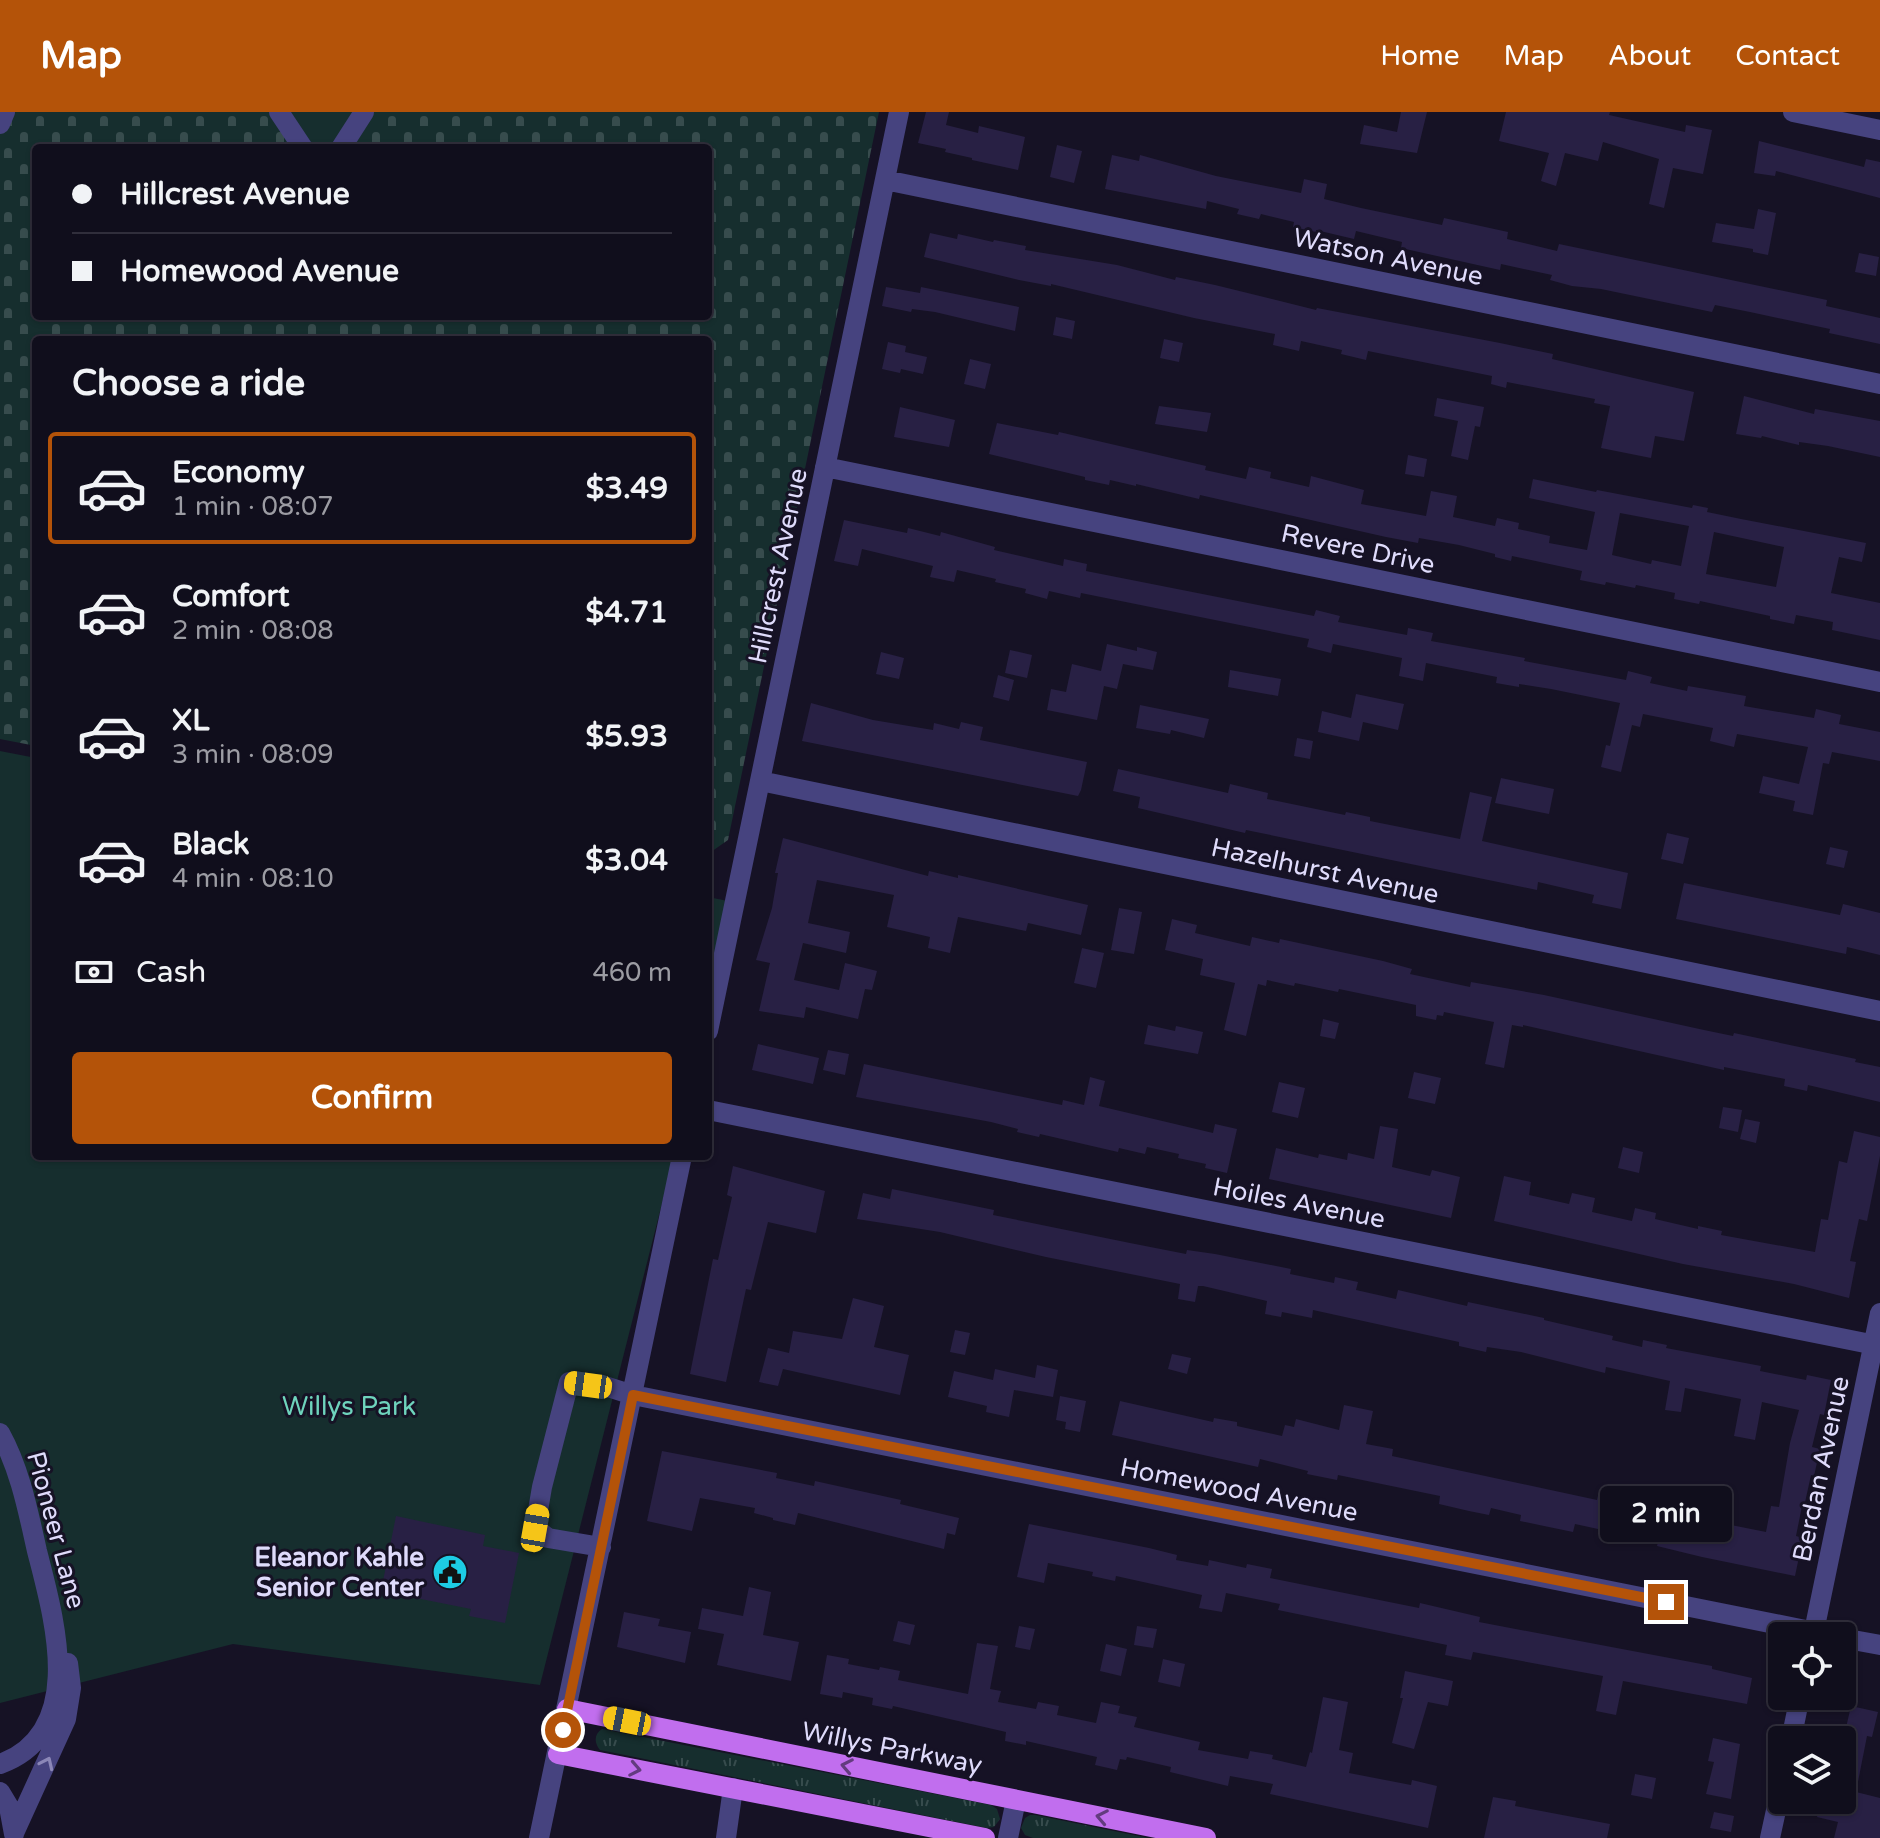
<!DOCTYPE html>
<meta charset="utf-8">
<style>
body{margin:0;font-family:"Varela Round",sans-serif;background:#191725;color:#f1f3f6;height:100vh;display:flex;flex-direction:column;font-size:30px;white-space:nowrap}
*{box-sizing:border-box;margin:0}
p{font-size:26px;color:#9c9ca3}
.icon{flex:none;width:44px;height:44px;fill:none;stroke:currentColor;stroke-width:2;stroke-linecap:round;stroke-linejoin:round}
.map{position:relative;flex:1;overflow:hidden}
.drawer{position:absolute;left:32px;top:224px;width:680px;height:824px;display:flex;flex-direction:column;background:#100e1c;border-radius:8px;box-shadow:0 2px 6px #0004,0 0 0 2px #302e3b}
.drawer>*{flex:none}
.hud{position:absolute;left:32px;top:32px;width:680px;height:176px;border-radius:8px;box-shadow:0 2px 6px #0004,0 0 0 2px #302e3b;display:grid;align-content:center;height:176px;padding:0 40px;background:#100e1c}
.buttons{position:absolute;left:1768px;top:1510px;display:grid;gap:16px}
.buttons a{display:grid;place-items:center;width:88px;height:88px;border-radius:8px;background:#100e1c;box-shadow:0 2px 6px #0004,0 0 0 2px #302e3b;font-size:40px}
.end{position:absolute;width:36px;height:36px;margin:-18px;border:10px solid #b45309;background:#fff;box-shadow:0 0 0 4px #fff}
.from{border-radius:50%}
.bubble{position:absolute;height:56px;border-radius:8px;background:#100e1c;box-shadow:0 2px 6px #0004,0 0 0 2px #302e3b;font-size:26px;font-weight:800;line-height:56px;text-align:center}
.car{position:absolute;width:24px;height:48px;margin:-24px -12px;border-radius:10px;box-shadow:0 0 6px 2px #0007;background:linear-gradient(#f5c518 24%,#345 0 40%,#f5c518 0 76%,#345 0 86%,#f5c518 0)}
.hud b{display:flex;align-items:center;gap:28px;height:76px;font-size:30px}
.hud b+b{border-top:2px solid #302e3b}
.hud i{width:20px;height:20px;background:#f1f3f6}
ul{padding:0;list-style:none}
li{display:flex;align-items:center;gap:24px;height:112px;margin:0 16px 12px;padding:0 24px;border:4px solid transparent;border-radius:8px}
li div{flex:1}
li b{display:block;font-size:30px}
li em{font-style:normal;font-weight:800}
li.active{border-color:#b45309}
li>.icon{width:72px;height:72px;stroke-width:1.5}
h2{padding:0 40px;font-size:36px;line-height:96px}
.pay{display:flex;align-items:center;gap:20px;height:88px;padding:0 40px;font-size:30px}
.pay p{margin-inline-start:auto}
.cta{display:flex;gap:16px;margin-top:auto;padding:16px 40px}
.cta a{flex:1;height:92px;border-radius:8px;background:#b45309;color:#fff;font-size:32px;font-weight:800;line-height:92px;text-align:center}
header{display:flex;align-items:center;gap:48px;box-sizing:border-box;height:112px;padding:0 40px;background:#b45309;color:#fff}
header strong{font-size:38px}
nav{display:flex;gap:44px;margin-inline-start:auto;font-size:28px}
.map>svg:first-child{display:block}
</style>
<header>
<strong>Map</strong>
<nav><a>Home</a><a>Map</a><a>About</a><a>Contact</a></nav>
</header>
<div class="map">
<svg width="1880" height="1726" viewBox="0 0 1880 1726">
<defs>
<pattern id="grass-tufts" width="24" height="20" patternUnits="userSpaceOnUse" patternTransform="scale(2)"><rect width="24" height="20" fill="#162e2e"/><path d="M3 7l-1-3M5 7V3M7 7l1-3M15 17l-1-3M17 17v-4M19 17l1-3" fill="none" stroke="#374c4d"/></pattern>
<pattern id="cemetery-stones" width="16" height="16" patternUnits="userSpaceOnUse" patternTransform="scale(2)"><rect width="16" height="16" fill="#162e2e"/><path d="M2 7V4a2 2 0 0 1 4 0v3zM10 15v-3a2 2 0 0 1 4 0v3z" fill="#374c4d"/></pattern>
</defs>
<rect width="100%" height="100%" fill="#161225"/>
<path fill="url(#grass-tufts)" d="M602,1617L991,1693L997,1697L1000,1707L994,1715L987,1716L605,1639L600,1638C594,1631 594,1622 602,1617Z
M1030,1703H1035L1148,1726H1033L1025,1723L1021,1716L1025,1706Z"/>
<path fill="url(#cemetery-stones)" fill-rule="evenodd" d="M0,0H879L728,728L708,742V228H36V634L0,627ZM36,36H708V204H36Z"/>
<path fill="#162e2e" d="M287,0H352V1L332,36H313Z
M0,639L36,646V1044H674L540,1573L233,1532L0,1591Z
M708,785L738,791L708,910Z"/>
<path fill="#282044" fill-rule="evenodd" d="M926,0H949L946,13L978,21L979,14L1025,25L1018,58L972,48V46L945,40L946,37L918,31Z
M1401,0H1427L1417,41L1360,32L1364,13L1397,20Z
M1506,0H1610L1609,3L1685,20L1686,13L1712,18L1703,62L1673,56L1664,96L1649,92L1659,47L1603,30L1598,49L1565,41L1556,74L1541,69L1549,41L1499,29Z
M1759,29L1864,55L1866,47L1880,50V86L1776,59L1775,64L1754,61Z
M1057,33L1082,39L1074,71L1050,65Z
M1112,43L1139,49L1140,43L1216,64L1301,81L1304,67L1327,72L1324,87L1361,96L1442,113L1444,106L1508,120L1507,127L1557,139L1559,132L1827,188L1826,194L1880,206V232L1829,221L1830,217L1750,200L1715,193L1712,200L1601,177L1572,174L1550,168L1552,163L1501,152L1500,158L1401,136L1402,130L1356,119L1354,127L1316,118V120L1293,115L1294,110L1261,102L1259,107L1237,102L1239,97L1207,89L1206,97L1105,77Z
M1758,97L1776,101L1768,143L1753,140V137L1712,130L1716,111L1754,117Z
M930,121L957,127L958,122L993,130L994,128L1026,134L1025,138L1117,153L1175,168L1176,165L1215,173L1316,198L1317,196L1500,231L1553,242L1552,247L1694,280L1684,329L1655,324L1651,346L1601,336L1610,294L1594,291L1595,287L1507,270L1506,276L1491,272L1492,264L1368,239L1366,248L1341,242L1342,238L1301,229L1299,239L1273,233L1275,222L1194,206L1051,172V174L1019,168L924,145Z
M1859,141L1879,145L1876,164L1855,160Z
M886,175L920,181L921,175L1019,195L1015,219L935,200L912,197L911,200L882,194Z
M1056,205L1075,209L1072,227L1053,223Z
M1164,227L1183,231L1179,250L1160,246Z
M888,230L906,234L905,240L927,245L923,262L901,257L900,261L882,257Z
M970,247L991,252L985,277L964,272Z
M1744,284L1814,302L1815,297L1880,309V345L1828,334L1799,330V333L1762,324L1761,326L1736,322Z
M1437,286L1484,295L1480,315L1475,314L1468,348L1451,344L1458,309L1434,304Z
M1159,294L1211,301L1207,320L1155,312Z
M900,295L955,308L949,335L894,325Z
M997,311L1058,323L1059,320L1206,354L1205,358L1246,367L1249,355L1271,360L1270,366L1309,375L1311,364L1364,378L1361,392L1426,404L1431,379L1457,384L1453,405L1495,414L1497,406L1519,411L1518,417L1550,424L1549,431L1587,438L1595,400L1529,386L1533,367L1596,380L1597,378L1692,396L1693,393L1708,396L1707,400L1741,407L1866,431L1862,450L1839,445L1831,481L1880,491V528L1832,518L1833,510L1796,503L1794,512L1770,507V504L1700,489L1699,492L1674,487L1675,481L1636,473L1635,476L1606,470L1605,473L1580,468L1582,459L1512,444L1511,449L1495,445V442L1459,433L1419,426L1418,431L1386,425L1200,383L1199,387L1136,372V374L1110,368L1109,373L1085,368V365L989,342ZM1620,401L1689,414L1681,454L1652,448L1651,452L1612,443ZM1714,420L1784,435L1776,475L1706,462Z
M1408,343L1427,347L1424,365L1405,362Z
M844,408L907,421L908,416L940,424L941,420L995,435L994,438L1033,447L1063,454L1064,447L1087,452L1086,459L1314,504L1316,498L1340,504L1338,510L1407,523L1408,516L1433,521L1431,529L1525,546L1524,549L1626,568L1628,559L1652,565L1650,571L1687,579L1688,574L1746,584L1744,594L1814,606L1816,597L1841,603L1839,612L1880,620V649L1832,640L1829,652L1823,651L1813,703L1793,699L1795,689L1759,681L1763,664L1799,672L1808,635L1737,622L1734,635L1710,629L1713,616L1643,602L1640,615L1632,613L1621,660L1601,655L1606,633L1610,634L1620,591L1551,577L1519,572V575L1496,571L1497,565L1426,551L1423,569L1399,564L1402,546L1333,532L1331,541L1307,535L1309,527L1081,481L1080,486L1049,479L1047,487L1025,481L1026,477L995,470L996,467L957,458L954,470L930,465L933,454L862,437L858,454L834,449Z
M1107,532L1137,539V535L1157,540L1153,558L1123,552L1117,577L1104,574L1097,608L1047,598L1051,577L1066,580L1072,552L1101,559Z
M1010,538L1032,543L1027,566L1005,561Z
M881,540L904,546L899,567L876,562Z
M1230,558L1281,567L1278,584L1228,575Z
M998,563L1014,568L1009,589L993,585Z
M1356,582L1404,592L1398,618L1363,610L1359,629L1318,620L1322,599L1351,606Z
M811,591L873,608L933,618L934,611L959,617L961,610L983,615L980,628L1087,650L1081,678L1078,684L1053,679L802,629Z
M1140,593L1209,607L1204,626L1171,618L1170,622L1136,616Z
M1297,626L1313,629L1310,647L1294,644Z
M1118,657L1228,681L1230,672L1268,681L1267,687L1345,703L1346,700L1370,705V709L1460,727L1470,680L1492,685L1482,729L1628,761L1621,797L1592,791L1594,783L1538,770L1537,778L1246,718L1245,721L1138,696L1140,685L1113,679Z
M1501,666L1554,677L1549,702L1495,691Z
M1667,721L1689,726L1683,752L1661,747Z
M783,726L928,764L929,759L958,766V763L1088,793L1081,823L1028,811L1026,819L958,805L950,841L928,836L930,825L887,815L894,783L817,768L808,811L850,820L846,841L803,831L794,868L839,878L845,851L877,859L872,878L865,877L858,907L806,895L804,906L759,899L770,851L756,848L772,796L778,761H775Z
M1830,735L1848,739L1844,756L1826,752Z
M1684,771L1840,803L1843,792L1880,801V843L1847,835L1846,842L1676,807Z
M1119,796L1142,800L1134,842L1111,838Z
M1172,807L1197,813L1195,821L1250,834L1252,825L1279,831L1280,827L1383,849L1412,857L1410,862L1470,875L1471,870L1544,883L1704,918L1733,924L1734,921L1856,947L1855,950L1880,955V990L1808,973L1807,979L1784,974L1785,967L1724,955V958L1523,913V915L1512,913L1504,956L1485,952L1494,910L1444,900L1443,904L1437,903L1436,908L1416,904V893L1339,877L1338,880L1295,871L1294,874L1267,868L1266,874L1258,872L1246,924L1224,918L1235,871L1200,863L1203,847L1165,838Z
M1082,836L1104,841L1096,876L1074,871Z
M1323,907L1339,911L1335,927L1320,924Z
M1148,913L1175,919L1176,914L1203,920L1198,942L1144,932Z
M758,932L819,946L813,972L752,958Z
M828,938L849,942L845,963L823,958Z
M864,952L1062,993L1063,988L1084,993L1090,965L1105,969L1099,994L1213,1021L1215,1012L1237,1017L1227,1061L1205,1056L1206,1052L1178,1046L1179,1042L1147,1035L1145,1042L1119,1036L1118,1040L1040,1022L1039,1025L1017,1020L1018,1017L991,1010L856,985Z
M1414,960L1441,966L1435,992L1408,986Z
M1279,970L1305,976L1298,1006L1272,1000Z
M1723,995L1742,998L1738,1020L1719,1016Z
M1745,1007L1760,1010L1756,1031L1740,1027Z
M1380,1014L1398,1017L1392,1055L1430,1064L1432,1058L1460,1065L1451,1106L1269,1067L1276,1036L1318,1046L1319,1042L1347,1048L1348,1041L1374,1047Z
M1854,1019L1880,1025V1044L1867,1109L1859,1107L1850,1149L1856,1150L1849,1186L1794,1172L1683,1152L1494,1109L1504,1064L1531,1070L1529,1083L1569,1092L1572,1081L1595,1086L1592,1100L1632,1109L1635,1096L1656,1101L1655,1107L1698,1117V1114L1722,1119L1721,1123L1815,1140L1821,1107L1828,1108L1839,1049L1847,1051Z
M1623,1035L1643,1040L1639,1061L1618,1056Z
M733,1054L825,1079L816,1121L768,1110L751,1178L746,1177L726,1270L690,1262L713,1147L718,1148L732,1085L727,1083Z
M892,1077L994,1098L993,1103L1130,1131L1186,1142L1187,1138L1215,1142L1291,1157L1290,1162L1334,1171L1335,1165L1358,1170L1356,1178L1396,1187L1398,1178L1467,1194L1468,1190L1544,1206V1208L1613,1224L1612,1228L1642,1235L1643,1228L1667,1233L1666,1236L1761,1254L1760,1259L1806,1268L1807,1263L1831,1268L1824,1303L1820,1302L1812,1335L1820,1337L1814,1364L1811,1363L1804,1395L1802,1394L1796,1424L1803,1426L1795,1464L1702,1445L1657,1434L1658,1430L1575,1412L1573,1420L1520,1409L1521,1403L1491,1396L1489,1403L1469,1399L1439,1392L1440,1384L1338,1363L1337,1368L1307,1362L1308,1359L1260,1347L1258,1355L1112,1323L1120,1289L1213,1310L1214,1306L1237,1310V1314L1282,1324L1285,1313L1294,1315L1296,1307L1339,1318L1344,1293L1373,1299L1366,1332L1393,1337L1392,1344L1597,1388L1599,1379L1622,1384L1621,1391L1766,1420L1771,1394L1779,1395L1790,1331L1799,1298L1762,1290L1755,1328L1734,1324L1741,1287L1685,1276L1681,1300L1665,1298L1670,1269L1606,1255L1605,1261L1521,1240L1487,1235L1486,1240L1459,1234V1230L1313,1198L1312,1206L1282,1200L1281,1205L1265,1202L1267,1189L1203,1174H1198L1195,1190L1178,1187L1180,1172L1046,1145L940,1120L857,1107L863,1081L890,1087Z
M853,1186L884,1194L874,1235L909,1243L900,1283L783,1257L778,1274L759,1270L768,1236L789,1241L793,1219L842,1227Z
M955,1218L970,1221L965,1243L950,1240Z
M1172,1242L1191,1246L1187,1262L1168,1257Z
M1037,1253L1058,1258L1053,1285L1014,1278L1009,1305L986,1300L987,1294L948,1285L954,1259L993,1268L995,1257L1035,1266Z
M1060,1284L1086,1289L1080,1320L1065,1317L1066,1310L1056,1308Z
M662,1339L777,1361L776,1366L814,1374L815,1369L901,1388L900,1392L959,1406L955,1423L947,1421L944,1437L798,1401L795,1413L773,1408V1406L754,1401L755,1396L700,1386L692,1419L647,1409Z
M396,1404L485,1423L483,1434L519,1441L505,1511L469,1504L471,1497L381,1479Z
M1029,1412L1149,1436L1177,1443L1176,1448L1208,1454L1209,1448L1246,1456L1247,1452L1272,1457L1270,1466L1419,1496L1420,1491L1480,1505L1479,1510L1712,1554V1557L1752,1566L1747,1592L1623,1569L1616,1603L1596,1599L1603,1564L1473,1540L1471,1548L1445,1543L1447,1533L1278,1498L1280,1492L1226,1481L1222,1500L1199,1496L1202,1483L1116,1464L1115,1469L1092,1464L1093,1460L1048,1451L1044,1471L1017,1465Z
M749,1475L771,1480L763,1523L799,1530L791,1569L717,1553L724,1522L698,1517L702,1496L743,1504Z
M624,1500L660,1507L658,1514L691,1520L685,1551L617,1535Z
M898,1509L915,1513L910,1533L893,1529Z
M1019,1514L1035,1517L1030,1538L1015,1535Z
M1137,1514L1157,1517L1153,1536L1134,1533Z
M977,1531L998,1534L990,1577L1001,1579L998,1590L1036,1597L1038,1590L1059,1594L1057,1603L1096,1611L1101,1590L1120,1594L1118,1601L1137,1605L1134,1615L1200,1630L1198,1638L1248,1647L1250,1639L1273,1643L1272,1647L1306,1655L1310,1640L1312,1641L1323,1585L1348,1590L1339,1638L1353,1641L1349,1661L1411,1673L1412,1668L1437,1674L1428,1716L1270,1682L1273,1672L1230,1664L1228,1674L1170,1660L1171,1655L1127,1645L1126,1648L1120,1647L1117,1658L1095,1653L1097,1645L1026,1629V1633L1005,1629L1006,1620L893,1594L892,1597L872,1593L873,1586L843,1580L842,1586L820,1582L827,1543L849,1547L848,1552L879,1558L880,1555L900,1559L898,1568L968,1582Z
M1106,1532L1127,1537L1121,1564L1100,1559Z
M1163,1547L1185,1552L1180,1575L1158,1570Z
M1405,1559L1453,1569L1448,1594L1428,1590L1414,1637L1392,1631L1403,1586H1400Z
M1851,1594L1878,1600L1872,1625L1867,1624L1856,1680L1880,1686V1726H1834L1838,1710L1817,1705L1821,1690L1828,1692L1829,1688H1842V1633Z
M1713,1626L1740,1632L1731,1687L1706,1682L1714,1650L1708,1649Z
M1635,1662L1656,1666L1652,1687L1631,1683Z
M1493,1685L1516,1689L1515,1694L1610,1712L1607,1726H1484Z
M1714,1700L1734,1704L1731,1720L1710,1716Z"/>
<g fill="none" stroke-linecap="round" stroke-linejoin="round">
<path stroke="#46437f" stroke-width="20" d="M279,0L303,36
M1793,0L1880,18
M0,12L5,0
M341,36L364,0
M885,68L1880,272
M825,355L1880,570
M760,669L1880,899
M708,919L899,0
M708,998L1880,1234
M0,1321C20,1357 28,1399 37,1439C54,1506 88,1620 0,1652
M601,1435L548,1426L535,1416L542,1375L569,1270L608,1275L633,1283L1835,1524
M1813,1524L1880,1201
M1842,1526L1880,1533
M1791,1628L1800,1584
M0,1680L9,1695L14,1722
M14,1721L66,1607L71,1576L68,1551
M539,1726L682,1044
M726,1726L733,1676
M1008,1726L1016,1688
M1770,1726L1782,1671"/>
<path stroke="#c16eee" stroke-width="20" d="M567,1597L1206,1726
M558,1642L985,1726"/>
</g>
<defs><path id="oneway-chevron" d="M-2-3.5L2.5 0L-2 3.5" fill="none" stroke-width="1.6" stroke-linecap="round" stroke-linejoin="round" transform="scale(2)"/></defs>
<use stroke="#8b87b7" href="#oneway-chevron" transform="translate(47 1651) rotate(-65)"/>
<g stroke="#633b7f">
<use href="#oneway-chevron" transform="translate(847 1654) rotate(-169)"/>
<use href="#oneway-chevron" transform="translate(635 1657) rotate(11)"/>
<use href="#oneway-chevron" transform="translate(1102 1705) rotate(-169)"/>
</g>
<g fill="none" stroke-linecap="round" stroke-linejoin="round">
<path stroke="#b45309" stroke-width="10" d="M563,1618L633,1283L1666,1490"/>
</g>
<defs>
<symbol id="civic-disc" viewBox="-11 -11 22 22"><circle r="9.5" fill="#1dcce4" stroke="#161225"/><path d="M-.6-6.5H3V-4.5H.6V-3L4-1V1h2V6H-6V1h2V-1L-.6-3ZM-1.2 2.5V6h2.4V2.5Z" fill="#111"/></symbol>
</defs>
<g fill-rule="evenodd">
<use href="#civic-disc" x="430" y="1440" width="40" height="40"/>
</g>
<g text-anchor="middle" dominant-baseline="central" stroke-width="6" stroke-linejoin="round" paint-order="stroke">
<g font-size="26" fill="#dfdbfb" stroke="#161225">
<text transform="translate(1388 145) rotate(12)">Watson Avenue</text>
<text transform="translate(1358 437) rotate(12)">Revere Drive</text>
<text transform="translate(778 454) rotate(-78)">Hillcrest Avenue</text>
<text transform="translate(1325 759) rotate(12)">Hazelhurst Avenue</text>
<text transform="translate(1299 1091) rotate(11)">Hoiles Avenue</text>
<text transform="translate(1821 1357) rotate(-78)">Berdan Avenue</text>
<text transform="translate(1239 1378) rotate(11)">Homewood Avenue</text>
<text transform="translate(56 1418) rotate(75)">Pioneer Lane</text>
<text transform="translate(892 1636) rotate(11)">Willys Parkway</text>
</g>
<g font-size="26" fill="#6ed3bc" stroke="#161225">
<text x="349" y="1294">Willys Park</text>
</g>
<g font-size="26" font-weight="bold" fill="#dfdbfb" stroke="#161225" text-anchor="end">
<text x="424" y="1445">Eleanor Kahle<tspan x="424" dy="30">Senior Center</tspan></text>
</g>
</g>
</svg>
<div class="buttons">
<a><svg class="icon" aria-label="locate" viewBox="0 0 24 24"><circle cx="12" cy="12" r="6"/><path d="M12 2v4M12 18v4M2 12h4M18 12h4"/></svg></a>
<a><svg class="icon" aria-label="layers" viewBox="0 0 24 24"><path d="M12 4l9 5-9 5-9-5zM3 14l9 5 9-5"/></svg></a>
</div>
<i class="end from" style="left:563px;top:1618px"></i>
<i class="end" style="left:1666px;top:1490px"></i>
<div class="bubble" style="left:1600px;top:1374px;width:132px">2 min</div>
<i class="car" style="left:588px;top:1273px;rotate:278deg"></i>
<i class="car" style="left:535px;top:1416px;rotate:10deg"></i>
<i class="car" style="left:627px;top:1609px;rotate:281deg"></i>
<div class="hud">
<b><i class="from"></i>Hillcrest Avenue</b>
<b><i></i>Homewood Avenue</b>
</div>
<section class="drawer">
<h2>Choose a ride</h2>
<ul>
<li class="active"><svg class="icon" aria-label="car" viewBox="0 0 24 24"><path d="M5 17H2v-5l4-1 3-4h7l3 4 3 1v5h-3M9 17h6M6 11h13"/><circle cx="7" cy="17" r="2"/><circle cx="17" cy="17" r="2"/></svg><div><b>Economy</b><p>1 min · 08:07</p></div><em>$3.49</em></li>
<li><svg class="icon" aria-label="car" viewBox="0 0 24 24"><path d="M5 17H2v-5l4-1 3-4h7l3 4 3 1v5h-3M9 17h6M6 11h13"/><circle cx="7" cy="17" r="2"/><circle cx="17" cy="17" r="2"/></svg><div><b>Comfort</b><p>2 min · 08:08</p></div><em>$4.71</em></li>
<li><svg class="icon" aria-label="car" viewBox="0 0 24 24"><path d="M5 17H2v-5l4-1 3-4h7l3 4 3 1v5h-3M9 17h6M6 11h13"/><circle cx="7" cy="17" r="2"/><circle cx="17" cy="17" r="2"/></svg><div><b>XL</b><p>3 min · 08:09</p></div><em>$5.93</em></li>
<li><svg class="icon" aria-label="car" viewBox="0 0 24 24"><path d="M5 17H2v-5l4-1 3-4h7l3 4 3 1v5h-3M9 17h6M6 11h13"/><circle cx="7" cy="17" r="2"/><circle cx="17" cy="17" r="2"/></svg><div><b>Black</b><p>4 min · 08:10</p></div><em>$3.04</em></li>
</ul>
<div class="pay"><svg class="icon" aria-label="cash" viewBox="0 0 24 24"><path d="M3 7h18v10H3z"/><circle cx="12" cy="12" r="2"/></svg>Cash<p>460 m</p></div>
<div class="cta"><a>Confirm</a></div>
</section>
</div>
